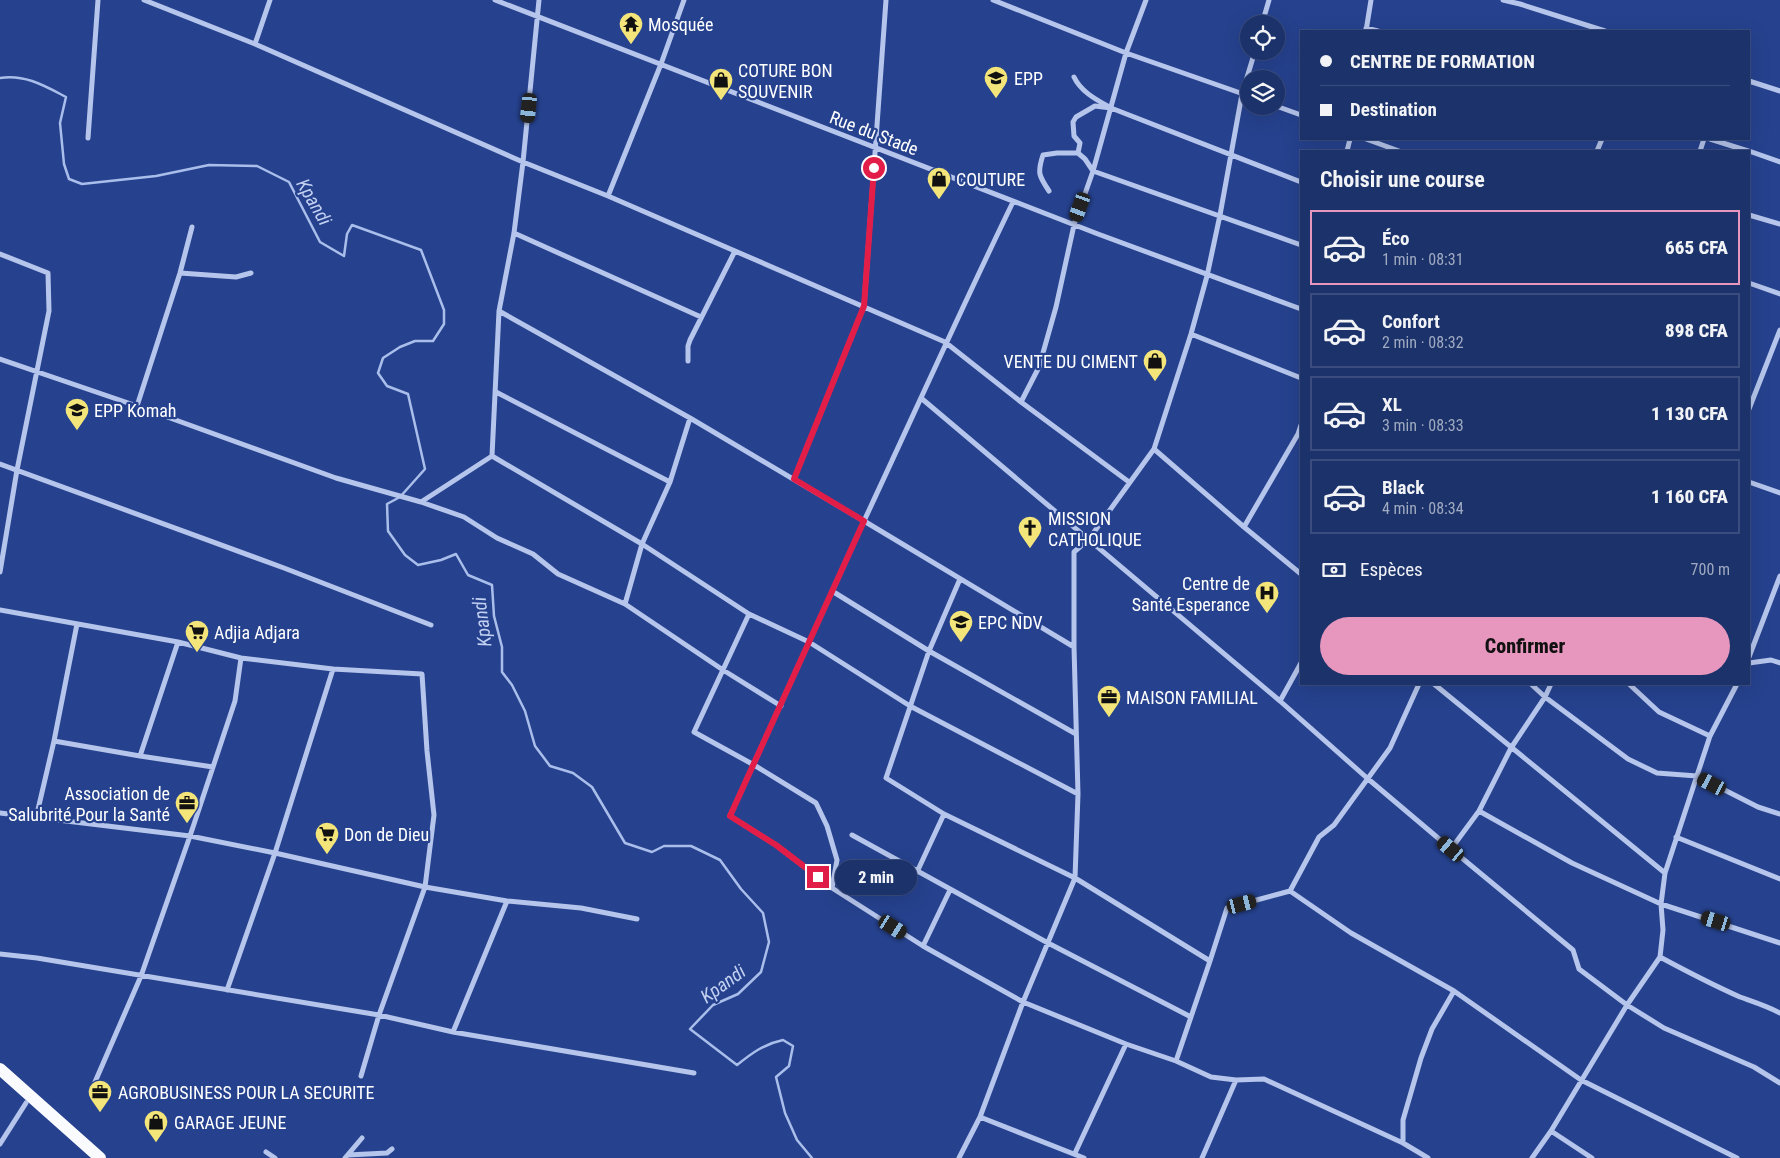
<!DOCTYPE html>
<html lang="fr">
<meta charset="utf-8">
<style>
body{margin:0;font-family:"Roboto Condensed",sans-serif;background:#293e72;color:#f1f3f6;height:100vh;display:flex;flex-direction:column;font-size:19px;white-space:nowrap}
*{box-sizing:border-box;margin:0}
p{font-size:16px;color:#a0aac1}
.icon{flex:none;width:28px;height:28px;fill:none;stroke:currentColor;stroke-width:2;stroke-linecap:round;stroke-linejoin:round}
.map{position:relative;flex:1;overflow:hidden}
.side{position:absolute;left:1300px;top:150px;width:450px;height:535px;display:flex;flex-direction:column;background:#1c326a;border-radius:0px;box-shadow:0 5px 20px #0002,0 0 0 1px #3a4d7e}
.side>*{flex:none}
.hud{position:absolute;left:1300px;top:30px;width:450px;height:110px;border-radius:0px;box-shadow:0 5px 20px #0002,0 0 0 1px #3a4d7e;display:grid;align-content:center;height:110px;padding:0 20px;background:#1c326a}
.fabs{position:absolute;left:1240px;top:15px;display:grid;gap:10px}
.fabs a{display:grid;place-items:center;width:45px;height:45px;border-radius:50%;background:#1c326a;box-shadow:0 5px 20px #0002,0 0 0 1px #3a4d7e;font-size:25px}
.end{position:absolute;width:22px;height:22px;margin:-11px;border:6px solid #e11d48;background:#fff;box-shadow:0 0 0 2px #fff}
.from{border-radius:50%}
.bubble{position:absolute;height:35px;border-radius:18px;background:#1c326a;box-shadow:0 5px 20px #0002,0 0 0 1px #3a4d7e;font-size:16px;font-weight:800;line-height:35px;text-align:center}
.car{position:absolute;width:15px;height:30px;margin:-15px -8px;border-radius:6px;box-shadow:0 0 4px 1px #0007;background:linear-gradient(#222 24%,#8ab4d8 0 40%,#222 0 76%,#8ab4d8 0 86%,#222 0)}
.hud b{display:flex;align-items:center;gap:18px;height:48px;font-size:19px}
.hud b+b{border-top:1px solid #3a4d7e}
.hud i{width:12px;height:12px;background:#f1f3f6}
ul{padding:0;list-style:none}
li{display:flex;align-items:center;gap:15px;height:75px;margin:0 10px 8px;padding:0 10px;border:2px solid #3a4d7e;border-radius:0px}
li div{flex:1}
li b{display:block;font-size:19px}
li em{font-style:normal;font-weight:800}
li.current{border-color:#e797bd}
li>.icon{width:45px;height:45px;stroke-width:1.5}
h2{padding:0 20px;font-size:22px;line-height:60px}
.pay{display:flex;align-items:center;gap:12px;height:55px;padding:0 20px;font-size:19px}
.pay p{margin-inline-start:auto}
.primary-button{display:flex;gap:10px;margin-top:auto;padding:10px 20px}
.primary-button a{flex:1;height:58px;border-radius:30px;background:#e797bd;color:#111;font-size:20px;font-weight:800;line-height:58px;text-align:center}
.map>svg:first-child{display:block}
</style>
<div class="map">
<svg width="1780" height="1158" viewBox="0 0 1780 1158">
<rect width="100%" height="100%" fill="#26428e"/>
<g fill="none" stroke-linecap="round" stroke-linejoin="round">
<path stroke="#aabeeb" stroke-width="2.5" d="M0,78C25,74 45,86 66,97L60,123L64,164L69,179L82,184L156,176L209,165L257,166L289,182L320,242L344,256L347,234L352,225L421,250L444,310V324L433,341H415L400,347L383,358L378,373L387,386L408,394L425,469L400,497L387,504L388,531L405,555L418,565L441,560L456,554L468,575L492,585L494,616L502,647V672L512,685L525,711L535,746L550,766L573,773L592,787L625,843L652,852L664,846H691L720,860L741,889L763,913L769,942L761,972L738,994L713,1005L690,1029L737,1065C752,1053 764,1044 783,1040L793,1046L789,1066L776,1077L785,1113L797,1140L812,1158"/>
<path stroke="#b6c5eb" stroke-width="5" d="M144,0L255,44
M270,0L255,44L523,162L608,196L945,342L1021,402L1129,482
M495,0L1098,234L1301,309
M993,0L1126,53L1249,96
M1503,0L1520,4L1605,31
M1262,24L1269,0
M1366,28L1378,31
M1366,31L1371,0
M1074,77C1081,92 1097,100 1111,108L1301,182
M1749,81L1780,91
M1276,106L1301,115
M1111,108L1095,106L1076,117L1073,122L1074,136L1080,143L1078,153L1085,159L1093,171L1301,245
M88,138L98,0
M1366,139L1399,151
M1710,139L1748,151
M1347,151L1350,139
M1597,151L1602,139
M1700,151L1704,139
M1749,151L1780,162
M1049,191C1039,176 1037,173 1043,155L1057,153H1078
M608,196L661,64L684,0
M1749,215L1780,224
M514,233L701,317
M0,254L48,273L49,311L17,470L0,572
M180,273L236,277L251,273
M1749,283L1780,294
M499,311L690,418L864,521C914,414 962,307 1013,202
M1191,334L1301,378
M0,359L137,406L336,478L421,502L492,456
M688,361V346L690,340L735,251
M496,392L670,482
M921,398L1280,701L1367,778L1451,849
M1021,402L1039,367L1056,307L1074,225L1093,171L1126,53L1146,0
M137,406L180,273L192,227
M1749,409L1780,330
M1154,449L1244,527L1301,574
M492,456L642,544L749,614L809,642L910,706L1078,794
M492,456L499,311L514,233L523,162L539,0
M0,464L284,568L431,625
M794,479L864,306L886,0
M1749,482L1780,493
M421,502L464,517L497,538L533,554L558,574L625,604L723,670L781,706
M1244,527L1298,434L1301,425
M832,591L929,651L1076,734
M625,604L642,544L670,482L690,418
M0,610L178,642L241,658L333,669L422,674L427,751L434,815L425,887L379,1015L361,1076
M749,614L694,732L754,765L816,803L827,826L837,860L832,888
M1074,647L864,521L730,816L776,845L832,888L923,946L1023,1002L1126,1044L1176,1061L1210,961L1227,908L1290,891L1319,837L1334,825L1390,748L1419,684
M1749,657L1780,576
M1749,663L1771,660L1780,663
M1434,684L1665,873
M1531,684L1545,697L1628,759L1657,773L1697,776L1758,807L1780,814
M1551,684L1545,697L1511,748L1479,811L1451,849L1573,950L1579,969L1627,1005L1664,1028L1754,1067L1780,1083
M1629,684L1659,712L1710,736
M1280,701L1301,663
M54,741L140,756L213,767
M140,756L178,642
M1479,811L1572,863L1661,904L1780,943
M0,813L190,836L275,853L425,887L507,901L581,908L637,919
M36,818L54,741L77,624
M852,835L1048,943L1191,1017
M1676,837L1780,879
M917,872L944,814
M1290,891L1351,933L1454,991L1581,1080L1737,1158
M923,946L950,890
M0,954L37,958L379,1015L453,1032L694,1073
M1660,957C1686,971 1713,985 1740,997C1754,1002 1767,1006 1780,1013
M1210,961L1075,878L1078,794L1074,647V552L1089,539L1154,449L1191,334L1207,276L1220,215L1242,94L1255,51
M227,990L275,853L333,669
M453,1032L507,901
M1176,1061L1211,1077L1236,1080L1264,1079L1403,1143L1428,1158
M95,1082L141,976L190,836L235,701L241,658
M980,1117L1084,1158
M1551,1131L1592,1158
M1403,1143V1120L1421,1058L1432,1029L1454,991
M0,1144L26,1103
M266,1152L275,1158
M1075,1153L1126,1044
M348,1155L387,1153L392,1149
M345,1158L362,1138
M959,1158L980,1117L1023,1002L1075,878L944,814L886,778L929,651L960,579
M1202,1158L1236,1080
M1532,1158L1551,1131L1627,1005L1660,957L1663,930L1661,904L1665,873L1710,736L1737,684"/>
<path stroke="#fafbff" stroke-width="12" d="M0,1069L100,1158"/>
</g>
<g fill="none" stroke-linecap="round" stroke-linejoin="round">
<path stroke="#e11d48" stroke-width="6" d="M818,877L776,845L730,816L864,521L794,479L864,306L874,168"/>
</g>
<defs>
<symbol id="temple-pin" viewBox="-11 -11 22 30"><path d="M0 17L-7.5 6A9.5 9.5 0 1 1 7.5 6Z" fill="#f4e57b" stroke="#26428e"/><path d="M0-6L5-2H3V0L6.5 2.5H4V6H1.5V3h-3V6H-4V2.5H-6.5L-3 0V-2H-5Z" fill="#111"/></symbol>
<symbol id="school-pin" viewBox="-11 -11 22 30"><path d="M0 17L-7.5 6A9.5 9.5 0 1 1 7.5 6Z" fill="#f4e57b" stroke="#26428e"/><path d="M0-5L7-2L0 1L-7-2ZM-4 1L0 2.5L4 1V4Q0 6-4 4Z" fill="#111"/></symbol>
<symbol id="shop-pin" viewBox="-11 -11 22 30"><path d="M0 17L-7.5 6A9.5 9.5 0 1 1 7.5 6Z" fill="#f4e57b" stroke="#26428e"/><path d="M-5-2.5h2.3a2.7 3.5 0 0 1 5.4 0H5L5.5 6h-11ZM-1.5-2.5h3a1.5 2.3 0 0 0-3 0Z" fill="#111"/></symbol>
<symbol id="church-pin" viewBox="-11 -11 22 30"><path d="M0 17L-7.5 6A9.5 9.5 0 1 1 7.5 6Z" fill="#f4e57b" stroke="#26428e"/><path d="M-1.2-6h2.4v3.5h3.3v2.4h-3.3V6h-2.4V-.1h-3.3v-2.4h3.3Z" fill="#111"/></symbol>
<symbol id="hospital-pin" viewBox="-11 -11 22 30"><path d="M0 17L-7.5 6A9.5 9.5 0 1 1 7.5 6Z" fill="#f4e57b" stroke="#26428e"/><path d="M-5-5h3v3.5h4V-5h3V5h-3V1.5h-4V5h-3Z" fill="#111"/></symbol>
<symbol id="supermarket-pin" viewBox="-11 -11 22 30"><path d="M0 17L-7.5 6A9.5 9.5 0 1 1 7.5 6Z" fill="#f4e57b" stroke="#26428e"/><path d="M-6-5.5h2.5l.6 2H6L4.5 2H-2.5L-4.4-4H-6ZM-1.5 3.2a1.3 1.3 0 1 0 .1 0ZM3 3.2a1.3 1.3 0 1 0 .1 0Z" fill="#111"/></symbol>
<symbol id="office-pin" viewBox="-11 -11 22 30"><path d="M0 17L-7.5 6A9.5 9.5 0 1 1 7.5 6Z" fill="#f4e57b" stroke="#26428e"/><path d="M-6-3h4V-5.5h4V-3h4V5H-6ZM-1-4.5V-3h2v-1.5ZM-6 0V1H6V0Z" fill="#111"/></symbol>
</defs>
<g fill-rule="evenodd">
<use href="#temple-pin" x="617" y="10" width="28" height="38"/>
<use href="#school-pin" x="982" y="64" width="28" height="38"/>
<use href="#shop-pin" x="707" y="66" width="28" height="38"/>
<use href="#shop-pin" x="925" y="165" width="28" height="38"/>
<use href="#shop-pin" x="1141" y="347" width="28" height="38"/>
<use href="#school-pin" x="63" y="396" width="28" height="38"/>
<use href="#church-pin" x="1016" y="514" width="28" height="38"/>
<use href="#hospital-pin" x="1253" y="579" width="28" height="38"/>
<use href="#school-pin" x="947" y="608" width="28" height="38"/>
<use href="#supermarket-pin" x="183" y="618" width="28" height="38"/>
<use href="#office-pin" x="1095" y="683" width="28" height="38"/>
<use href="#office-pin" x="173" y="789" width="28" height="38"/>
<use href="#supermarket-pin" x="313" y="820" width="28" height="38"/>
<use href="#office-pin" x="86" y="1078" width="28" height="38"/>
<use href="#shop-pin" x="142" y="1108" width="28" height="38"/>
</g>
<g text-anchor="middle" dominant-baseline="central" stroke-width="4.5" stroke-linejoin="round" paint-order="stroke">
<g font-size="18" fill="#fff" stroke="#26428e" text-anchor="start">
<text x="648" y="24">Mosquée</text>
<text x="738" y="70">COTURE BON<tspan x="738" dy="21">SOUVENIR</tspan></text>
<text x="1014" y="78">EPP</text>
<text x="956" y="179">COUTURE</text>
<text x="1138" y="361" text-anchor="end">VENTE DU CIMENT</text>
<text x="94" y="410">EPP Komah</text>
<text x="1048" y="518">MISSION<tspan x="1048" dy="21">CATHOLIQUE</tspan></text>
<text x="1250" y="583" text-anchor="end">Centre de<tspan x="1250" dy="21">Santé Esperance</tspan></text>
<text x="978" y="622">EPC NDV</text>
<text x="214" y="632">Adjia Adjara</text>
<text x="1126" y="697">MAISON FAMILIAL</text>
<text x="170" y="793" text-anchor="end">Association de<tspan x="170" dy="21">Salubrité Pour la Santé</tspan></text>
<text x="344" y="834">Don de Dieu</text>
<text x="118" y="1092">AGROBUSINESS POUR LA SECURITE</text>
<text x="174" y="1122">GARAGE JEUNE</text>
</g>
<g font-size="18" fill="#fff" stroke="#26428e">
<text transform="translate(874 133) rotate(21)">Rue du Stade</text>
</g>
<g font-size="19" font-style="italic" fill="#c2d0f2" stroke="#26428e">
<text transform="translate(314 202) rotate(60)">Kpandi</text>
<text transform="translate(482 622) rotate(-97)">Kpandi</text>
<text transform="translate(723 984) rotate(-36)">Kpandi</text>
</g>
</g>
</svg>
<div class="fabs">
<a><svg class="icon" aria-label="locate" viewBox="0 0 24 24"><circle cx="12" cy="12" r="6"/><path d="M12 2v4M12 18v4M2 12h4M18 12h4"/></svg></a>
<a><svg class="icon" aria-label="layers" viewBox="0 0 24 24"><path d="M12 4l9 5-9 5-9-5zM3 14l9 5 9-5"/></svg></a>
</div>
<i class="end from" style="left:874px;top:168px"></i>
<i class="end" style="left:818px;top:877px"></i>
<div class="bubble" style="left:835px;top:860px;width:82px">2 min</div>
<i class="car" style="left:529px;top:108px;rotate:186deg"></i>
<i class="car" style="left:1080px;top:207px;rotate:200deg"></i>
<i class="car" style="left:1712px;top:784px;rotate:297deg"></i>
<i class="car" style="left:1451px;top:849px;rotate:310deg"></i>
<i class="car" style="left:1242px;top:904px;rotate:76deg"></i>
<i class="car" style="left:1716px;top:921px;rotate:287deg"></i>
<i class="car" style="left:893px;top:927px;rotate:123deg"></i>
<div class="hud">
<b><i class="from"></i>CENTRE DE FORMATION</b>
<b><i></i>Destination</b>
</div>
<section class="side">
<h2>Choisir une course</h2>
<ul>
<li class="current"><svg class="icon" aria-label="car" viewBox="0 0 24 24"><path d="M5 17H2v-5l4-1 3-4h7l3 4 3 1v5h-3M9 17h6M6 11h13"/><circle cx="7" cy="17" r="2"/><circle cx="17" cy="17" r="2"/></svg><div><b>Éco</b><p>1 min · 08:31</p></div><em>665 CFA</em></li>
<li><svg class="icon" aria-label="car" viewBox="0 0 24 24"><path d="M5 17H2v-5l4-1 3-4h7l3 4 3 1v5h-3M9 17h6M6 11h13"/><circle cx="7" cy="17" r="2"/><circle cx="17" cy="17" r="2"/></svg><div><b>Confort</b><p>2 min · 08:32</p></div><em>898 CFA</em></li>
<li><svg class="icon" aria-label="car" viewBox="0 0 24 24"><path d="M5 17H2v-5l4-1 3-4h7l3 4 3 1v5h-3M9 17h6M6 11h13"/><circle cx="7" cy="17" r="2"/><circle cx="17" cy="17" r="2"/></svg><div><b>XL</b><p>3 min · 08:33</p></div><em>1 130 CFA</em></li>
<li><svg class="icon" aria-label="car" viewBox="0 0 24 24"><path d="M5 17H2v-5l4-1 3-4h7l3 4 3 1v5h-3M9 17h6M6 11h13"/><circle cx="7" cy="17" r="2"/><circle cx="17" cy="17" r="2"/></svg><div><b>Black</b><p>4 min · 08:34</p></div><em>1 160 CFA</em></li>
</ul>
<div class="pay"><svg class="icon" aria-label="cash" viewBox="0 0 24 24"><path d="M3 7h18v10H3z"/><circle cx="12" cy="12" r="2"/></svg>Espèces<p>700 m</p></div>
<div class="primary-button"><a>Confirmer</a></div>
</section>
</div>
